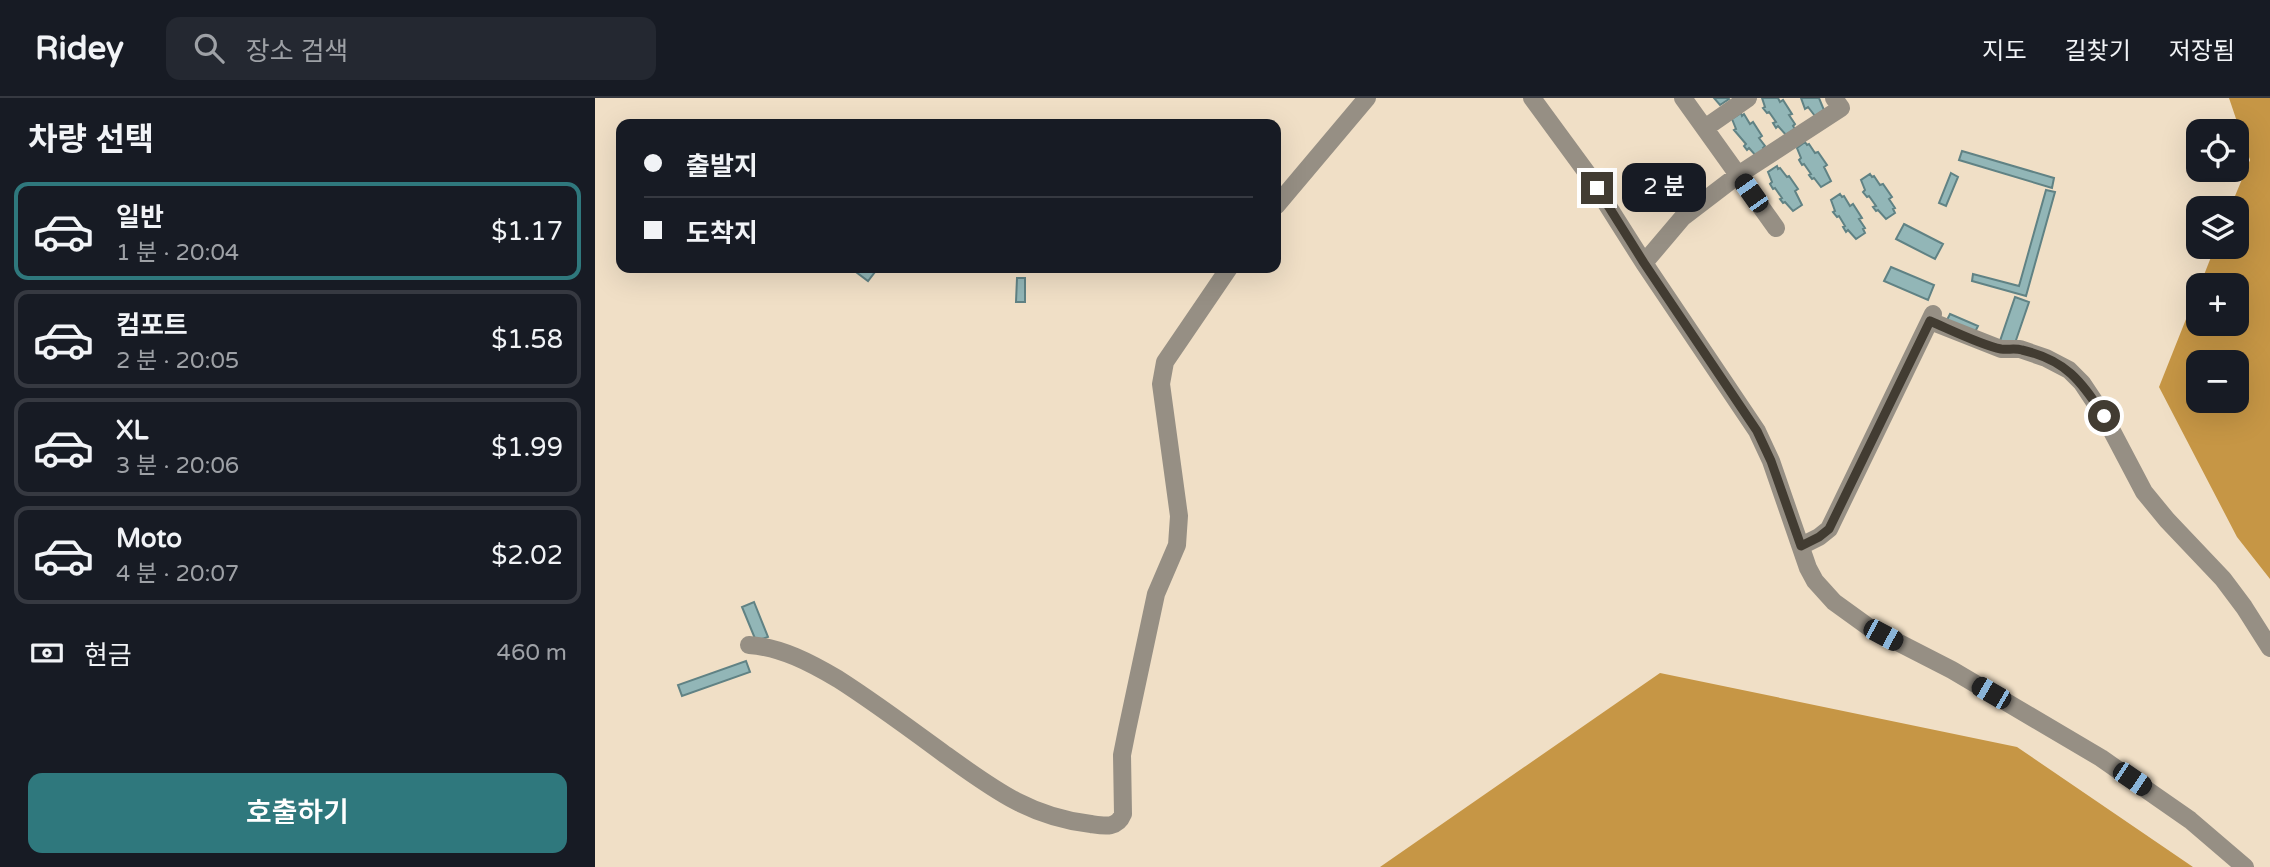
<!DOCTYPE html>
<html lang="ko">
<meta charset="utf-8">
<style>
body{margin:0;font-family:"Varela Round","Noto Sans KR",sans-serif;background:#242831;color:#f1f3f6;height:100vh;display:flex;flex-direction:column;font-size:26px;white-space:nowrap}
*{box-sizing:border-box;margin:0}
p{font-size:23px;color:#9ea1a6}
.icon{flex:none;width:38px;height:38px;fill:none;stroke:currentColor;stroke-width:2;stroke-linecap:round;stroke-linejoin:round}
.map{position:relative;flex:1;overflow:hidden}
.sheet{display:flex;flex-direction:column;background:#171b24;width:595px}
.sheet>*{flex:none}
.hud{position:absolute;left:21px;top:21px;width:665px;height:154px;border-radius:14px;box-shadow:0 7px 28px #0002;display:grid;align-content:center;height:154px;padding:0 28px;background:#171b24}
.tools{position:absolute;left:1591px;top:21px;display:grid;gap:14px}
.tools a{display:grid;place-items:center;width:63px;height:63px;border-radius:14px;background:#171b24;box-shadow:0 7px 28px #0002;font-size:35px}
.end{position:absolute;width:32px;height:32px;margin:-16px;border:9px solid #423c32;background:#fff;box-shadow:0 0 0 4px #fff}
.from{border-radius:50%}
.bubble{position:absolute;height:49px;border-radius:14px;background:#171b24;box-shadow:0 7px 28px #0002;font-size:23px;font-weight:600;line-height:49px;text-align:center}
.car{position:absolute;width:21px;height:42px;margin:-21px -10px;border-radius:9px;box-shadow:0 0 5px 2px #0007;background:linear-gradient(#222 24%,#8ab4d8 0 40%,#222 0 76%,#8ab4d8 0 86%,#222 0)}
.hud b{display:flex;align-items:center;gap:24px;height:66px;font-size:26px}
.hud b+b{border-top:2px solid #363941}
.hud i{width:18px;height:18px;background:#f1f3f6}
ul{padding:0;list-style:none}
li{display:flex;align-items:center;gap:21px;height:98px;margin:0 14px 10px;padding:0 14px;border:4px solid #363941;border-radius:14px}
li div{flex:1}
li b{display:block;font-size:26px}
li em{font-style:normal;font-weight:600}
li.current{border-color:#2f787d}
li>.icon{width:63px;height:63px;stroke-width:1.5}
h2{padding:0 28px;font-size:32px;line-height:84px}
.pay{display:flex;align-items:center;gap:18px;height:77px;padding:0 28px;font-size:26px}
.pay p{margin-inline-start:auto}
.primary-button{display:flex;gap:14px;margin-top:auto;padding:14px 28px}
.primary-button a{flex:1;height:80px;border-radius:14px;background:#2f787d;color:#fff;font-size:28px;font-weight:600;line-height:80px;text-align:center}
header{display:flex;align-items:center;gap:42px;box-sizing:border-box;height:98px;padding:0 35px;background:#171b24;border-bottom:2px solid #363941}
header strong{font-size:33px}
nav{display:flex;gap:38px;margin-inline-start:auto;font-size:24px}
.search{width:490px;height:63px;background:#242831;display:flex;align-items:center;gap:18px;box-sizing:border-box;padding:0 24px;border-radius:14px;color:#9ea1a6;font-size:26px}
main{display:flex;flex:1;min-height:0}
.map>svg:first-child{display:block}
</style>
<header>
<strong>Ridey</strong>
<div class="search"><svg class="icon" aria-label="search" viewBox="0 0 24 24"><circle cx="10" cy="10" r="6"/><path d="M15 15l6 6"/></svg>장소 검색</div>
<nav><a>지도</a><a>길찾기</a><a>저장됨</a></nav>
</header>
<main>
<section class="sheet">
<h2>차량 선택</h2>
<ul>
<li class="current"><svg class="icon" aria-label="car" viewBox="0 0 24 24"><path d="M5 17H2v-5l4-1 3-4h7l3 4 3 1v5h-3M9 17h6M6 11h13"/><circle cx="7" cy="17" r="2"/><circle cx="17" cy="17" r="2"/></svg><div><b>일반</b><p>1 분 · 20:04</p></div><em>$1.17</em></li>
<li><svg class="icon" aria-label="car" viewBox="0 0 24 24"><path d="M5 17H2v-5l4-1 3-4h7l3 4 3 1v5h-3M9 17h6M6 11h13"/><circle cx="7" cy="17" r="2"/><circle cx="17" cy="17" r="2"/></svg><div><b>컴포트</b><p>2 분 · 20:05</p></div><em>$1.58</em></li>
<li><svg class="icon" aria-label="car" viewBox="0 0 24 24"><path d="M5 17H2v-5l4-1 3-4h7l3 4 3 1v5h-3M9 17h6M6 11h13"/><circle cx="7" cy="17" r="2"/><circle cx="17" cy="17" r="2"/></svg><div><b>XL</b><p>3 분 · 20:06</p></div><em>$1.99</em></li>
<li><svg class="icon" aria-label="car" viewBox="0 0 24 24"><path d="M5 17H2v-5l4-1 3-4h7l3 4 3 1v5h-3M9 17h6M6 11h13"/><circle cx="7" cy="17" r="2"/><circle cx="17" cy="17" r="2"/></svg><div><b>Moto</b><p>4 분 · 20:07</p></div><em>$2.02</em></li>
</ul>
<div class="pay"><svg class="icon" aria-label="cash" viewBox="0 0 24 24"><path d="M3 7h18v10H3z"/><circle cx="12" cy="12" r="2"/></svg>현금<p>460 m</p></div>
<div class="primary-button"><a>호출하기</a></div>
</section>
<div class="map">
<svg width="1675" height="769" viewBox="0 0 1675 769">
<rect width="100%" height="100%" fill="#f0dfc6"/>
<path fill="#c69645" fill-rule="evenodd" d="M1634,0H1675V481L1642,439L1564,289L1603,191V226H1642V187H1605L1620,149H1642V110H1635L1655,62ZM1603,264H1642V303H1603Z
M1065,575L1422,649L1598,769H785Z"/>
<path fill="#92b6b7" stroke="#608284" stroke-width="2" d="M1119,0H1133L1134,1L1125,7Z
M1167,0H1183L1185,4L1188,2L1197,16L1194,17L1200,26L1198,28L1200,31L1191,37L1183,28L1181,30L1178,25L1181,24L1174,14L1172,15L1168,10L1170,9Z
M1206,0H1224L1229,12L1220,18L1213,9L1210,11Z
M1146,15L1147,18L1149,16L1155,26L1158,24L1167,38L1164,40L1170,48L1168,50L1170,53L1162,59L1154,50L1152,52L1149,48L1151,46L1139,32L1141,31L1137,21Z
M1210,44L1212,47L1214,46L1220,55L1223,54L1232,67L1229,69L1236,83L1226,89L1219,80L1217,81L1214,77L1216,76L1209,66L1207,67L1204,62L1206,60L1202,50Z
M1367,53L1459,80L1457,90L1364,62Z
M1182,68L1183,71L1185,70L1192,79L1194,78L1203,91L1200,93L1207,107L1198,113L1190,104L1188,105L1185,101L1187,100L1180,90L1178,91L1175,86L1177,84L1173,74Z
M1356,75L1363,79L1351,108L1344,105Z
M1275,76L1277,79L1279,78L1285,87L1288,86L1297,99L1294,101L1300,110L1298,111L1300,115L1291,121L1283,112L1281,113L1278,109L1281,108L1274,98L1272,99L1268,94L1270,92L1266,82Z
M1451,92L1460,94L1431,198L1377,183L1378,176L1424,188Z
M1245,96L1247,99L1249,98L1255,108L1258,106L1267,120L1264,121L1270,130L1268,131L1270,135L1261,141L1253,132L1251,134L1248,129L1250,128L1244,118L1242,119L1238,114L1240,113L1236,102Z
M1309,126L1348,146L1340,161L1301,141Z
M1296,169L1339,187L1333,202L1289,183Z
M264,170H283L273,183L261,174Z
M422,180H430V204H421Z
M1420,199L1434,204L1419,248L1405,243Z
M1355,216L1383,228L1379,236L1351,224Z
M159,504L173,539L161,543L147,509Z
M151,563L155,574L87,598L83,587Z"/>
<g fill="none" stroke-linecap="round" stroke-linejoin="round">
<path stroke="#968f84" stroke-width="18" d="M937,0L992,75L1049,165L1162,333L1176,363L1213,470L1220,483L1239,504L1275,530L1357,572L1506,660L1595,722L1650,769
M1088,0L1181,130
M1110,30L1153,0
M681,108L772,0
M1049,165L1088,119L1143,77L1246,10L1239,0
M1335,223L1406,251H1425L1451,260L1474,272L1487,285L1509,318L1549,394L1572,422L1628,481L1649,509L1675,550
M1206,448L1224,439L1234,431L1338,216
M154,547C186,549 216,565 243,581C279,604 314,630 348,655C397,690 434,719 496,726C509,728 522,731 528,716L527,657L532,632L561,496L582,447L584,418L566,286L570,264L634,170"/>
</g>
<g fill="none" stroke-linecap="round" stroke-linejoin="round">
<path stroke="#423c32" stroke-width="9" d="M1002,90L1049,165L1162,333L1176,363L1206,448L1224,439L1234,431L1335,223C1354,231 1386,247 1406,251C1413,252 1420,250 1427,252C1471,262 1486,283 1509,318"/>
</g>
</svg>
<div class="tools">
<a><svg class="icon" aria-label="locate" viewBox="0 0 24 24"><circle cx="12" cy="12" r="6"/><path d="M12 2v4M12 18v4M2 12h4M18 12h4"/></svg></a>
<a><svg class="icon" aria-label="layers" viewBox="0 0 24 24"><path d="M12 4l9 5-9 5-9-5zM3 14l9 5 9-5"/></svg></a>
<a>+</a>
<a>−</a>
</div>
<i class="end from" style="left:1509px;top:318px"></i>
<i class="end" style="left:1002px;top:90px"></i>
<div class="bubble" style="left:1027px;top:65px;width:84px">2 분</div>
<i class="car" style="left:1156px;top:95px;rotate:325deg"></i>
<i class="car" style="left:1288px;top:537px;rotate:118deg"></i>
<i class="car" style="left:1396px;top:595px;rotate:300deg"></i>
<i class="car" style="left:1537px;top:681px;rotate:124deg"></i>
<div class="hud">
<b><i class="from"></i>출발지</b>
<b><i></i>도착지</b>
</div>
</div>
</main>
